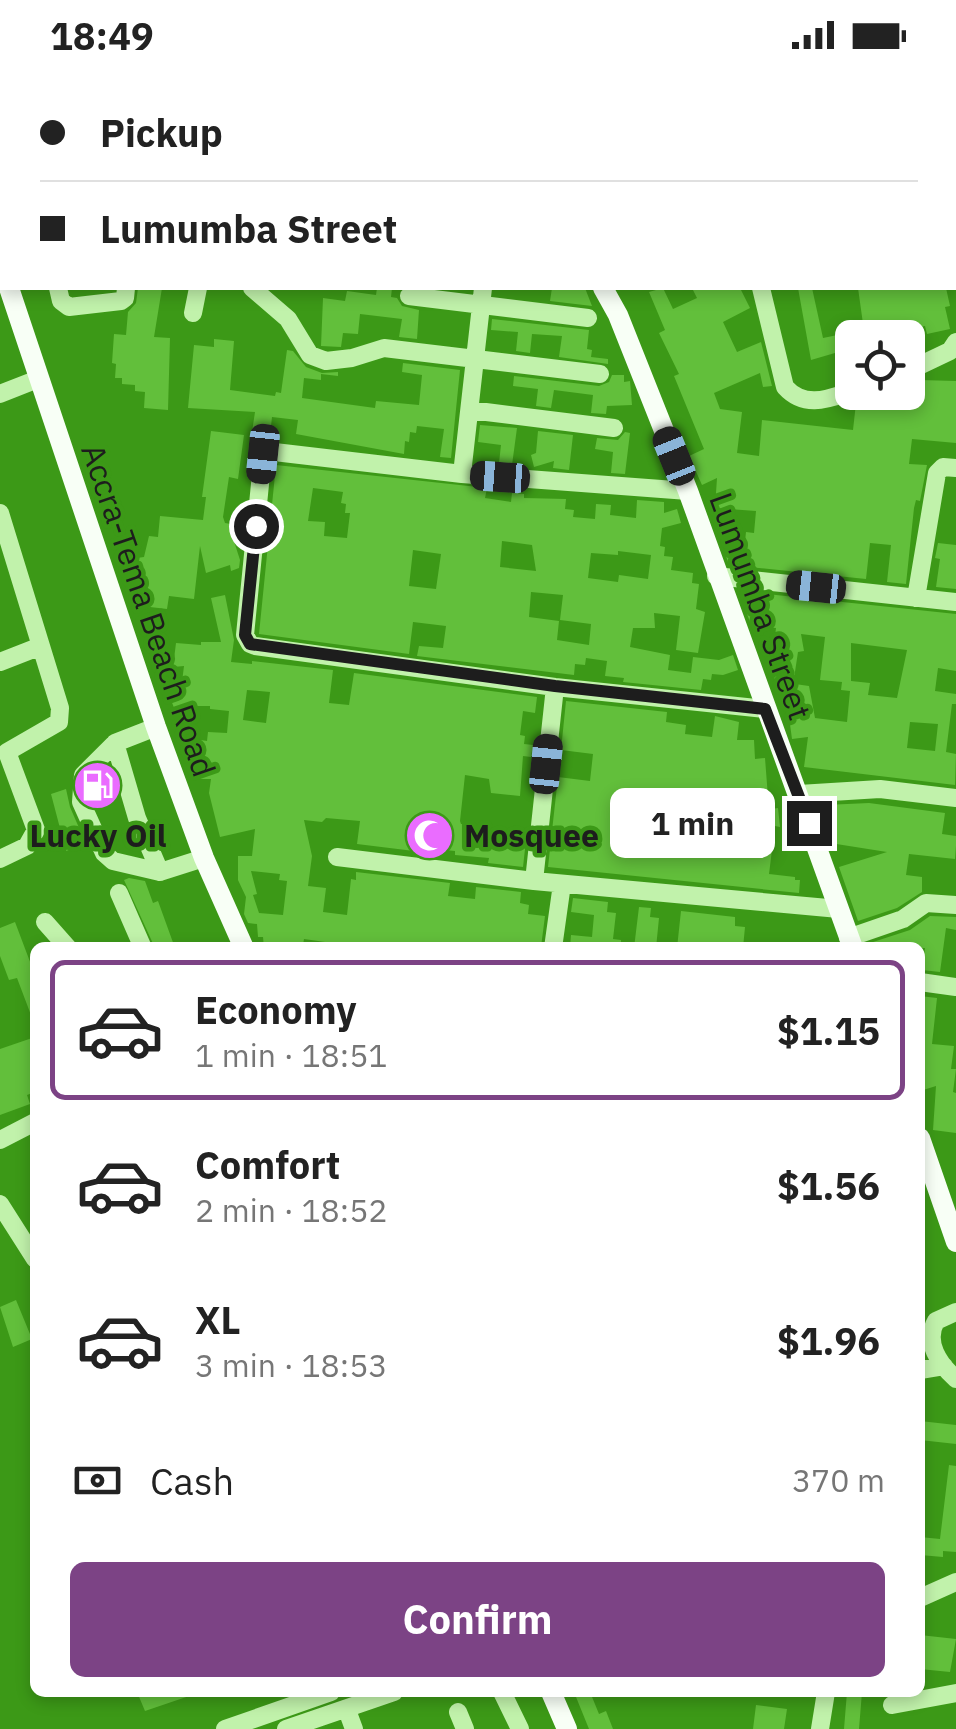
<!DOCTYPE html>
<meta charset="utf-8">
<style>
body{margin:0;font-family:"IBM Plex Sans",sans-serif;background:#f2f2f2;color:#222;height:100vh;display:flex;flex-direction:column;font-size:38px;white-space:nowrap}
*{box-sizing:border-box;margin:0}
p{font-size:32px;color:#767676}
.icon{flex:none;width:55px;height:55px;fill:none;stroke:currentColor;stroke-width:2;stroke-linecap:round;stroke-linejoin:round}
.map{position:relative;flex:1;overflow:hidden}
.panel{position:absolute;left:30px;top:872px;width:895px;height:755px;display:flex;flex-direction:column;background:#fff;border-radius:15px;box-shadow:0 5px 15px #0003}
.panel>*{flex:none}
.guide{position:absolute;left:0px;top:0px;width:958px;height:220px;box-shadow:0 5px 15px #0003;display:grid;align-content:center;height:220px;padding:0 40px;background:#fff}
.tools{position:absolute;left:835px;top:250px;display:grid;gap:20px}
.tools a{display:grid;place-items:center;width:90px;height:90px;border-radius:15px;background:#fff;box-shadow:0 5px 15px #0003;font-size:50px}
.end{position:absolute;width:45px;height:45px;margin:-22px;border:12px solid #1d1d1d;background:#fff;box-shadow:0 0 0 5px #fff}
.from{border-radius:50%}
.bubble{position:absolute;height:70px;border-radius:15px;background:#fff;box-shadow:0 5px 15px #0003;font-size:32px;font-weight:700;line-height:70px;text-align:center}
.car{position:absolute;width:30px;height:60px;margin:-30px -15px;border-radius:12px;box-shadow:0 0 8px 2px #0007;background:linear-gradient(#222 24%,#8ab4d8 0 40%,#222 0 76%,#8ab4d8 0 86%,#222 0)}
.guide b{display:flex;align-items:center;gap:35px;height:95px;font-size:38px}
.guide b+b{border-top:2px solid #e0e0e0}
.guide i{width:25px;height:25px;background:#222}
ul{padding:18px 0 0;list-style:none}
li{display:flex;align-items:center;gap:30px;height:140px;margin:0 20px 15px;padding:0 20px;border:5px solid transparent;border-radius:15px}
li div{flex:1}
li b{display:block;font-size:38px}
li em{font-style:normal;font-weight:700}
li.active{border-color:#7c4385}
li>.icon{width:90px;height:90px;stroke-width:1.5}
.pay{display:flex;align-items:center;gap:25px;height:110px;padding:0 40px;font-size:38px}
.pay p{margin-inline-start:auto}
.cta{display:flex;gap:20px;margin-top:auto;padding:20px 40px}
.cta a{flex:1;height:115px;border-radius:15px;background:#7c4385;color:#fff;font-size:40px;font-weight:700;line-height:115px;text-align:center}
.status{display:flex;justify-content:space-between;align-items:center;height:70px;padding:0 50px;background:#fff;direction:ltr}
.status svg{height:28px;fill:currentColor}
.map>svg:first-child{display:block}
</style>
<div class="status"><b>18:49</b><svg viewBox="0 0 49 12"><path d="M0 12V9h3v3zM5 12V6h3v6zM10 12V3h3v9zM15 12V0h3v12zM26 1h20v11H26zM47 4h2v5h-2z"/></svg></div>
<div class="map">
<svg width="956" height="1659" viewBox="0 0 956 1659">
<rect width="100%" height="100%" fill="#3c9917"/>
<path fill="#62bf3b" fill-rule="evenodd" d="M138,218H162L154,267L170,268L168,340L144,338L145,322L135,321V315L122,314V308H115L116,294L112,293L114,264L126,265L128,242L136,233Z
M377,218H392L391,227L397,228L402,236L419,240L417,269L399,267L402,249L360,244L358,264L343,263L341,277L321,276L323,228L345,231L347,221L376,225Z
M552,218H585L592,236L550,231Z
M663,218L673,239L697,228L692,218H740L750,238L723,252L737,282L761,272L772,316L763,317L760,303L714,323L720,339L742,342L737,383L759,386L762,350L853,360L856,333L884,336L886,326L906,329L908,313L919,310L956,311V373L912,369L909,394L927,395L920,431L916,430L914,438L906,514L887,512L891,475L870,473L866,509L729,495L726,486L744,482L746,462L754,463L756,441L715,438L717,408L702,415L689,386L704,379L674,306L679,304L659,263L665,260L649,222Z
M798,218H812L823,268L852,262V278L811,290Z
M858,218H946L950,236L945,237L950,259L927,264L925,256L865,268Z
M492,249L589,260L587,279L592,280L591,287L608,289V294L559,287L562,266L532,264L530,283L516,281L518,262L491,260Z
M214,269L234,271L230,320L275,326L276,322L281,323L287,280L293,281L306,297L322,303L338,302V306L321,304V310L304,308L302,328L375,338L376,331L419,335L422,305L402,302L403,293L460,300L451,388L440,387L444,359L417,356L416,363L410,362L409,372L405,371L404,384L296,364L298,350L272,347L270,365L252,362L255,342L188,338L194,275L214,277Z
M612,305H624V312L630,311L632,335L607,336L606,344L591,343L593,325L554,320L551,338L536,336L538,319L513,316L514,306L599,316L609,312Z
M480,355L517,358L512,395L499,393L501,375L478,372Z
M211,361L244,365L238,409L229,407L223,447L225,453L243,456L242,467L232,465L240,490L239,498L231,501L230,495L206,503L200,476L194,529L169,526L167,539L150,537L137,541L132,524L134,504L125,506L122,490L144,487L149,466L158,467L160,446L203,450L206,427H202Z
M538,361L573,365L569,400L553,398L554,391L534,397L531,385L536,383Z
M625,362L630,363L625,404L611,403L613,382L595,379L597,368L618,370Z
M276,395L487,418L485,428L511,432L512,423L524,424V428L566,429L565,439L574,440L573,447L595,449L596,434L611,435L610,445L636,448L637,430L664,432V443L677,439L681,453L662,458L660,476L665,477L664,486L673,487L671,500L693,503L692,513L699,514L696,539L705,542L698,583L676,580L680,546L654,543L655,558H633L630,577L670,585L668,600L691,603L693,587L719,590L733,585L738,600L723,605L712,604L711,610L703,609L701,620L623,612L624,608L605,606L607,591L586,588L585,595L575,594L574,605L417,586L419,576L443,578L446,556L413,552L409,584L259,564ZM313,418L343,422L341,433L346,434L345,443H350L347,468L324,466L325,452L308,451ZM502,471L532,475L536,501L500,497ZM413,480L441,484L436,519L409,516ZM618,481L651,485L648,509L619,505L618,512L588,508L591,483L618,485ZM531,522L563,525L560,550L591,554L589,575L557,570L559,551L529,547Z
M938,473L956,475V519L936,517L940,489L935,488Z
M757,523L956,544V601L938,598L935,621L956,624V634H952L946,682L956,684L955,715L804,697L808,667L792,669L789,647L795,614L809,616L815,648L847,652L850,621L841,620L842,612L820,610L825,567L801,564L804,581L798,582L793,615L774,613L778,576L774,575L776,558L765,557L766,549L750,552L745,538L743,525ZM851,573L907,580L897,628L868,625L870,613L851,611ZM910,652L938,654L935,681L907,678Z
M225,525L234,570L231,592L252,594V591L333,600L329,633L349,635L354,603L537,627L535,643L523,641L520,665L525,666L524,674L533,675L531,687L523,686L520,726L491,723L489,709L465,705L460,751L461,754L471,755L470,765L526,770L523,797L488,793L489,788L455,785V781L415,777L414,781L357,774L360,751L326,748L322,752L304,750L312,786L308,816L326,818L323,842L347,845L351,809L356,810V802L450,813L448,826L475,829L476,817L521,822L520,833L529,835L528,844L545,846L541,877L515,874L514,878H331L332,873L304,869L303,875L281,872L282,878H264L263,867H258L257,854L248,853L244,844L246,827L238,810V786H252L255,759L220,767L209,723L211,709H197L201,670L207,671L208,662L227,663L229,641L210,639V636H184L188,644L178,648L169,625L181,620L184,596L173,597L176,573L201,575V572H221L211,528ZM247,620L270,622L266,653L243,650ZM251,801L280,804L279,810L287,811L283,845L259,843L253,825L257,824Z
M566,631L667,642L666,652L686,655L685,664L712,667L715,646L739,652L737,670H754L755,689L765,688L768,727H773L771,739L778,738L780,757L775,756L769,804L795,807V810H800L799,823L548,797L558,707L590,711L593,684L561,680Z
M66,719L70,737L86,774L66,781L51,724Z
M869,733L945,743L942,764L956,766V776L955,789L909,784L906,805L922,807V822L897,838L858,851L839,797L887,782L830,773L818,740L825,735Z
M129,808L145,811L153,833L158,831L175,878H155L124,810Z
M573,828L608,832L607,842L616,843L613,869L621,870V878H570L571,865L592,867L594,845L571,842Z
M639,837L651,838L650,847L659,848L656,878H634Z
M681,841L735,847V856L745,857L743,878H677Z
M930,846L956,847V860L946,858L940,902L922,900L925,878H868L867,874L910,860Z
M15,852L35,905L34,953L17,908L9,910L0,886V858Z
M920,926L937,928L932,974L954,976L951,999H956L953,1022L956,1023V1063L933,1060L936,1016L920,1021Z
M35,967V1022L27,1025L30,1034L0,1045V979Z
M16,1230L32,1269L13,1277L0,1237Z
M920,1351L956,1355V1374L920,1370Z
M949,1395L956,1396V1482L943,1481V1487L920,1485V1467L940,1469Z
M920,1565L956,1569L950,1602L920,1599Z
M137,1622H198V1623L145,1641Z
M574,1622H590L599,1644L606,1641L613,1659H589Z
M847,1622H862L859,1659H844Z
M756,1635L787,1639L784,1659H753Z"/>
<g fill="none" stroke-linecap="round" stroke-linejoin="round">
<path stroke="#c1f2ab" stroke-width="18" d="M691,0L695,2
M733,2L734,0
M955,184L956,189
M58,218L61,231L69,237L121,231L125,228L126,218
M252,218L288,249L310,285L326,291L352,288L384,278L600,304
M761,218L785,317C805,339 828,329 852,321
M409,226L588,248
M193,243L198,218
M908,301L950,281L956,272
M0,324L38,309
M470,340L614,358
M462,404L483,218
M688,421L462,404L266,381L263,384L245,565L250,574L255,576L555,617L765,639
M0,443L60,638L59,652L7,682L36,760L27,776L0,789
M716,506L956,532
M916,528L937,403L943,397L956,398
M0,592L41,576
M156,657L115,673L137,748L160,802L204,788
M115,673L83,705L81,732L104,783L113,791L160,802
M799,724L880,719L956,728
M337,787L534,811L555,617
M534,811L839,839
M119,823L143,878
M45,852L68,878
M848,868L903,849L926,833L956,835
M553,878L562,814
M920,912L956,917
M0,1070L35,1052
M0,1134L35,1189
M956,1242L936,1251C924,1272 939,1294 956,1309
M920,1300L944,1296
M920,1528L956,1512
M502,1622L520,1659
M892,1635L956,1623
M347,1640L354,1659
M458,1642L465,1659
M225,1659L331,1622
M286,1659L394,1622
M820,1659L826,1622"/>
<path stroke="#f8fff6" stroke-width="20" d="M430,0L432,2
M0,190L2,197
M9,218L156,657L204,788L244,878
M603,218L618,245L688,421L853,878
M920,1068L956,1172
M551,1622L567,1659"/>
</g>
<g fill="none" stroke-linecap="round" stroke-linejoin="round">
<path stroke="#1d1d1d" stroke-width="12" d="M256,456L245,565L250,574L555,616L765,639L809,753"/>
</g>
<defs>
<symbol id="fuel-disc" viewBox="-11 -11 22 22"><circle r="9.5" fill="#ea6cff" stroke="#3c9917"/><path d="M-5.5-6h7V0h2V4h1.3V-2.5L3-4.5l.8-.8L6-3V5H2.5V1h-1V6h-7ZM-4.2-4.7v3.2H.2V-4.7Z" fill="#fff"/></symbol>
<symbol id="mosque-disc" viewBox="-11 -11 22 22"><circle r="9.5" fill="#ea6cff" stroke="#3c9917"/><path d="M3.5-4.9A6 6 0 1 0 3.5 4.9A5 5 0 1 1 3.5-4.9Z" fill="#fff"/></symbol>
</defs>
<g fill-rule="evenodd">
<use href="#fuel-disc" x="70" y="688" width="55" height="55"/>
<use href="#mosque-disc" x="402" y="738" width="55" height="55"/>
</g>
<g text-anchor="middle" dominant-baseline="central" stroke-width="9" stroke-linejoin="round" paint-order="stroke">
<g font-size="32" fill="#1d1d1d" stroke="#3c9917">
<text transform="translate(761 536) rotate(70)">Lumumba Street</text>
<text transform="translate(149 540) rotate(71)">Accra-Tema Beach Road</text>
</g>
<g font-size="32" font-weight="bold" fill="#1d1d1d" stroke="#3c9917">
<text x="98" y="765">Lucky Oil</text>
<text x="464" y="765" text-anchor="start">Mosquee</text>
</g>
</g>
</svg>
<div class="tools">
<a><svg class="icon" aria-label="locate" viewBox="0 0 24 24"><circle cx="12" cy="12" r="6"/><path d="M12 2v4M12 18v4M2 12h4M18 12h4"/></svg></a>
</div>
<i class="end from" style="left:256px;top:456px"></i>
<i class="end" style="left:809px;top:753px"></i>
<div class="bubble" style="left:610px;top:718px;width:165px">1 min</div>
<i class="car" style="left:263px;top:384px;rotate:186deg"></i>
<i class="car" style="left:674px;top:386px;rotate:338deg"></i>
<i class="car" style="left:500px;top:407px;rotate:274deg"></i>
<i class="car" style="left:816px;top:517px;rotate:276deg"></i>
<i class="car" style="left:546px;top:694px;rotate:6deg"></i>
<div class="guide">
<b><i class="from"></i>Pickup</b>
<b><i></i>Lumumba Street</b>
</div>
<section class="panel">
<ul>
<li class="active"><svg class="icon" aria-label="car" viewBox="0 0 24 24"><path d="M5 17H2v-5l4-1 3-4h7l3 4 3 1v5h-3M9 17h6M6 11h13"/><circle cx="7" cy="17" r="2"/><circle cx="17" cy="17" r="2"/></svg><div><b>Economy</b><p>1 min · 18:51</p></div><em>$1.15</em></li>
<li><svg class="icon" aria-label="car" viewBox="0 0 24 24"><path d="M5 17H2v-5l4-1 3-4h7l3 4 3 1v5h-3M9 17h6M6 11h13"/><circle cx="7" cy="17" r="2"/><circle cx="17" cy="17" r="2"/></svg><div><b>Comfort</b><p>2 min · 18:52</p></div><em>$1.56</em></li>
<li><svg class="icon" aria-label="car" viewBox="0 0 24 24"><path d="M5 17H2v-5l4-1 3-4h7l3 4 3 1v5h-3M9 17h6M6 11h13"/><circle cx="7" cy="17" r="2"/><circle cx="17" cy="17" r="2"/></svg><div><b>XL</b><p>3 min · 18:53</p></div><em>$1.96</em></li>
</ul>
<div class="pay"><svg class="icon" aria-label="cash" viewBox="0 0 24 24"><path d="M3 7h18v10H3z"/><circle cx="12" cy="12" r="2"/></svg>Cash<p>370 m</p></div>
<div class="cta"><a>Confirm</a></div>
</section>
</div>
